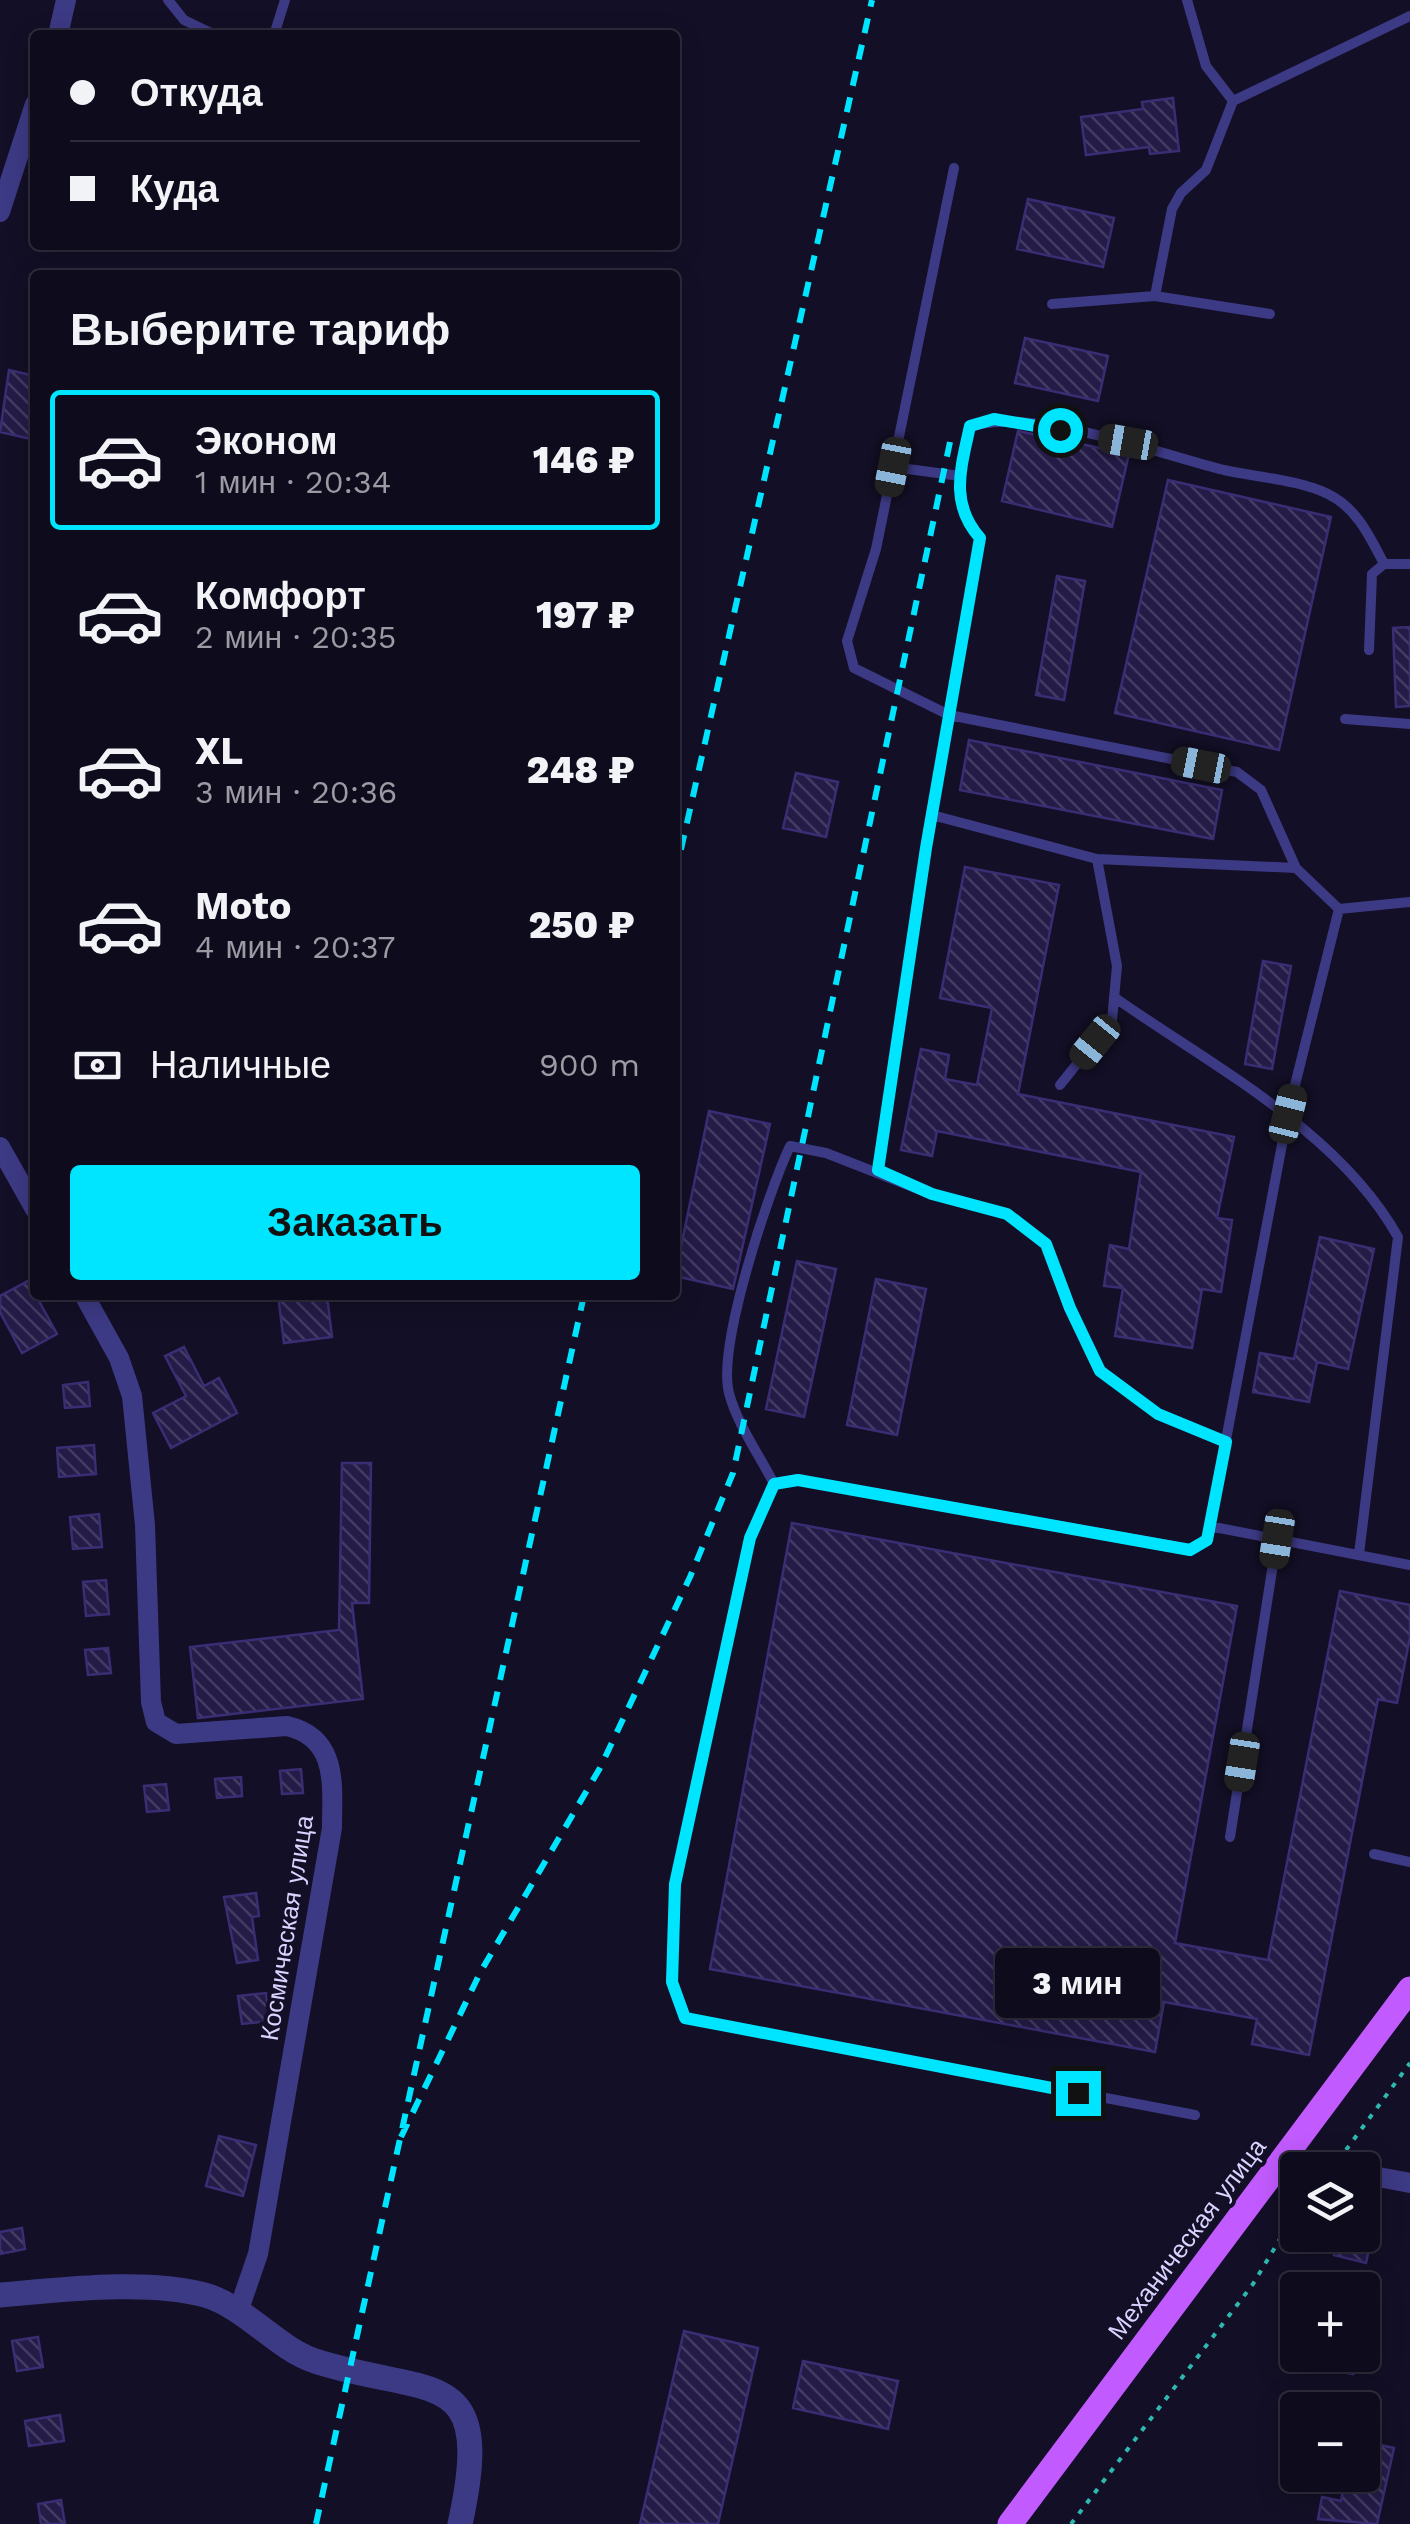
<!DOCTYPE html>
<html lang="ru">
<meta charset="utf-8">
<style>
body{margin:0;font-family:"Work Sans",sans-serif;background:#171425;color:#f1f3f6;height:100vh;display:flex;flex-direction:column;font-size:38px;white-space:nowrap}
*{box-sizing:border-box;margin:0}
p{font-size:32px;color:#9b9ba3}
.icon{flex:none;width:55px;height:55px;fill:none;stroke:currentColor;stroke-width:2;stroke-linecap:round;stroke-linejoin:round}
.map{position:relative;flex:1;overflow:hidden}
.drawer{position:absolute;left:30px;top:270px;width:650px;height:1030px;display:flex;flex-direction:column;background:#0e0b1c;border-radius:10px;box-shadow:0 5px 25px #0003,0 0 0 2px #2e2b3b}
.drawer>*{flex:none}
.banner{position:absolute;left:30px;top:30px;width:650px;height:220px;border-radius:10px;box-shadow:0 5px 25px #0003,0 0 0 2px #2e2b3b;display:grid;align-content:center;height:220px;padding:0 40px;background:#0e0b1c}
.controls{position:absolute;left:1280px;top:2152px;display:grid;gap:20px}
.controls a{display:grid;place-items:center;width:100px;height:100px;border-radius:10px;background:#0e0b1c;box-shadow:0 5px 25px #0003,0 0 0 2px #2e2b3b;font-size:50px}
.end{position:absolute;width:45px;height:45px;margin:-22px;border:12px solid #00e5ff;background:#111;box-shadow:0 0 0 5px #111}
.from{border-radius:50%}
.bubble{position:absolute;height:70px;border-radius:10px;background:#0e0b1c;box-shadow:0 5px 25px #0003,0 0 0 2px #2e2b3b;font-size:32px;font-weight:800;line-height:70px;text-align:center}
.car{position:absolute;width:30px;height:60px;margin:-30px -15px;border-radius:12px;box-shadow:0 0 8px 2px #0007;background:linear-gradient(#222 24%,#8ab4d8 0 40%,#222 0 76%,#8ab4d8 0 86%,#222 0)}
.banner b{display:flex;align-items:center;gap:35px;height:95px;font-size:38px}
.banner b+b{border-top:2px solid #2e2b3b}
.banner i{width:25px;height:25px;background:#f1f3f6}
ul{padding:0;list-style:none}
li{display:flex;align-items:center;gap:30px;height:140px;margin:0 20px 15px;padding:0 20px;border:5px solid transparent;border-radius:10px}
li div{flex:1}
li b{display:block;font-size:38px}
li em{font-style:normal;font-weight:800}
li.on{border-color:#00e5ff}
li>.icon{width:90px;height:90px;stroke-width:1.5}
h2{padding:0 40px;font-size:45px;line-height:120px}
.pay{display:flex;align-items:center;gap:25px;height:110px;padding:0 40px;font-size:38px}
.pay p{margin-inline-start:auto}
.primary-button{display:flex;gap:20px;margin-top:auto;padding:20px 40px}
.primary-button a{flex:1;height:115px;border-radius:10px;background:#00e5ff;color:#111;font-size:40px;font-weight:800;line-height:115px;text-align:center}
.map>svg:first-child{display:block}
</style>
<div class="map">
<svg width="1410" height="2524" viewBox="0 0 1410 2524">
<defs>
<pattern id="building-back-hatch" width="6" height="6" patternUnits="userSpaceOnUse" patternTransform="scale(2.5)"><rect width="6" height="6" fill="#241b47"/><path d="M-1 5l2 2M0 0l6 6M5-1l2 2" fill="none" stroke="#433b63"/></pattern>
</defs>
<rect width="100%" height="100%" fill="#130f26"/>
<path fill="url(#building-back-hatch)" stroke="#3b2d73" stroke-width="2.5" d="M1173,98L1179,151L1150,154L1149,147L1086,155L1081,117L1143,109L1142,102Z
M1028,199L1114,218L1103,267L1017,249Z
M1025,338L1108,356L1098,401L1015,383Z
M9,370L35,376V440L0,432Z
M1018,431L1129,454L1112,527L1002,501Z
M1168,480L1331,517L1279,750L1115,713Z
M1057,576L1085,581L1064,700L1036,695Z
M1410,627V706L1396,707L1393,628Z
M969,740L1222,790L1213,839L960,790Z
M796,773L838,782L826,837L783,828Z
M965,867L1059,885L1018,1094L1234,1137L1217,1218L1232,1220L1221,1292L1202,1289L1192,1348L1115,1336L1123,1288L1104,1286L1110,1245L1129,1249L1141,1172L937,1131L932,1156L901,1150L921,1049L949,1055L945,1079L977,1085L992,1008L940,998Z
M1263,961L1291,966L1272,1069L1245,1064Z
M709,1111L770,1124L733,1289L675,1276Z
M1320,1237L1374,1249L1348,1369L1317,1362L1309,1402L1253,1392L1260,1353L1294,1359Z
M797,1261L836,1269L804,1417L766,1409Z
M876,1279L926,1289L897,1435L847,1425Z
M28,1281L57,1334L22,1353L0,1312V1296Z
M278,1295H327L332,1337L284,1343Z
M184,1347L204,1386L219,1378L237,1413L171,1448L153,1413L186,1396L165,1356Z
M88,1382L90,1406L65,1408L63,1385Z
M94,1445L96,1474L59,1477L57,1448Z
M342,1463H371L369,1603H352L363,1699L198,1718L190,1647L339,1630Z
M99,1514L102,1547L73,1549L70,1517Z
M792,1523L1237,1606L1175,1943L1268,1960L1340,1591L1410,1605V1637L1397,1703L1378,1699L1309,2055L1252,2044L1257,2019L1164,2002L1155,2052L710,1969Z
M106,1580L109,1614L86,1616L83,1582Z
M108,1648L111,1673L88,1675L85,1650Z
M301,1769L303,1793L282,1794L280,1771Z
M241,1777L242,1796L217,1798L215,1779Z
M166,1784L169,1810L147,1812L144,1786Z
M256,1893L259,1916L252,1917L258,1960L237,1963L224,1897Z
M266,1993L270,2021L242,2024L238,1996Z
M219,2136L256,2145L243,2196L206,2186Z
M22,2228L25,2249L0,2254V2232Z
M1338,2235H1372L1366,2263L1334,2255Z
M684,2331L758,2348L718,2524H640Z
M38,2337L43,2367L17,2371L12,2341Z
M1296,2355H1356L1353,2374L1295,2363Z
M803,2361L898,2381L888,2429L793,2408Z
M60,2415L64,2441L29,2446L25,2421Z
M1362,2441L1394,2448L1377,2524L1318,2519L1322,2497L1341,2501L1346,2475H1362Z
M61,2500L65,2524H41L38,2504Z"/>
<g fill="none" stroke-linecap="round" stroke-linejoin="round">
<path stroke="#2fb8b0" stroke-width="4" stroke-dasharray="5 8" stroke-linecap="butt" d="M1346,2150L1410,2063
M1071,2524L1253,2284L1298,2209"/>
<path stroke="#3d3a85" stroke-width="10" d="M168,0L184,20L215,35
M1187,0L1206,66L1233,101
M274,35L285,0
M954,168L876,549L847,641L854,668L949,715L1237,772L1261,790L1296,868L1339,909L1410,902
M1155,296L1172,209L1181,193L1206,170L1233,101L1410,16
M1052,304L1155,296L1270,314
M893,467L960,476
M1369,650L1372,574L1384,564H1410
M1345,719L1410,724
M932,815L1097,859L1296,868
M1114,997C1212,1066 1339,1131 1398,1237L1359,1554
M1060,1085L1112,1020L1117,966L1097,859
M878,1170L926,848L980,538C950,503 961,469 970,427C1032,406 1159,454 1224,470C1256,477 1299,480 1328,494C1357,508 1370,537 1384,564
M774,1484C760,1456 737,1424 729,1393C717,1346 768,1193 790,1146L826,1153L931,1194L1007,1214L1046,1244L1069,1308L1101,1371L1158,1414L1225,1442
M1209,1526L1410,1565
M1230,1837L1277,1539
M1374,1854L1410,1862
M1195,2115L685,2018L672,1982L675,1883L750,1538L774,1484L799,1480L1190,1549L1207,1540L1288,1113L1339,909"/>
<path stroke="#3d3a85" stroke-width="20" d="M58,35L66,0
M0,212L35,104
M0,1147L35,1209
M84,1295L119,1358L132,1396L145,1525L151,1702L156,1722L176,1734L287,1726C339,1738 332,1786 332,1828L258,2254L238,2312
M1286,2157L1342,2170
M1362,2174L1410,2183"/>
<path stroke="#3d3a85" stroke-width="25" d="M0,2295C60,2290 146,2279 205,2295C246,2307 275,2347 315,2361C430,2398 496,2362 460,2524"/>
<path stroke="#c25bff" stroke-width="25" d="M1010,2524L1410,1989"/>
<path stroke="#00e5ff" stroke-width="6" stroke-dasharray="15 12" stroke-linecap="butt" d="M675,876L872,0
M401,2137L481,1971L600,1768L690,1577L733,1473L950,442
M316,2524L584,1295"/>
</g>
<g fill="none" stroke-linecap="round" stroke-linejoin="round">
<path stroke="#00e5ff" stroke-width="12" d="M1060,430L994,419L970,426C961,468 949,503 980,538L926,848L878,1170L932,1194L1007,1214L1046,1244L1070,1308L1100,1371L1158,1414L1226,1442L1207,1540L1190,1550L798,1480L774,1484L750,1538L675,1884L672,1982L685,2018L1078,2093"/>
</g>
<g text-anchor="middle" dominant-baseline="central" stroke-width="8" stroke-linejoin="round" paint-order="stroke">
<g font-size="25" fill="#d9d4ff" stroke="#130f26">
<text transform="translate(287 1928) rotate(-81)">Космическая улица</text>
<text transform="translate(1187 2239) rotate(-53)">Механическая улица</text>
</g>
</g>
</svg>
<div class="controls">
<a><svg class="icon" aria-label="layers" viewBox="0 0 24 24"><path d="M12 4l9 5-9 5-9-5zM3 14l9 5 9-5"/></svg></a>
<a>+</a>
<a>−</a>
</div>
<i class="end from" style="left:1060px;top:430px"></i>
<i class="end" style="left:1078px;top:2093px"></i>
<div class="bubble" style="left:995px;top:1948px;width:165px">3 мин</div>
<i class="car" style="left:1128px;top:442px;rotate:280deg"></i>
<i class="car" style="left:893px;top:467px;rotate:191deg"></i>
<i class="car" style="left:1201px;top:765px;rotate:281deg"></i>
<i class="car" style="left:1095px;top:1042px;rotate:219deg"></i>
<i class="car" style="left:1288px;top:1114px;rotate:14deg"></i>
<i class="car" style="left:1277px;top:1539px;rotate:189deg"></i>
<i class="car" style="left:1242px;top:1762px;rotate:189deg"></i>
<div class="banner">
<b><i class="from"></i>Откуда</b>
<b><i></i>Куда</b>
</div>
<section class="drawer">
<h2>Выберите тариф</h2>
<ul>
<li class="on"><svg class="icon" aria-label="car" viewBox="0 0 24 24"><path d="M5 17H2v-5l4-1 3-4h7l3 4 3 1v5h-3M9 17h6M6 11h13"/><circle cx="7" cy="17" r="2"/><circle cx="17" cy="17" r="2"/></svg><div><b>Эконом</b><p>1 мин · 20:34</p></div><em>146 ₽</em></li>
<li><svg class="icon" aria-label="car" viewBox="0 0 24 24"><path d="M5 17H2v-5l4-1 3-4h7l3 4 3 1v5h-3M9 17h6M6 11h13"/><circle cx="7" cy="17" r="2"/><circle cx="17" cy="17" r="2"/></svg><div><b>Комфорт</b><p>2 мин · 20:35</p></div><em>197 ₽</em></li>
<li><svg class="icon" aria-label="car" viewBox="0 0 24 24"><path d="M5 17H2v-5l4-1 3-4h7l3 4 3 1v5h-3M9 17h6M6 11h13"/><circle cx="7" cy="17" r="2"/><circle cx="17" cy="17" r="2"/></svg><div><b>XL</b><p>3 мин · 20:36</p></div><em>248 ₽</em></li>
<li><svg class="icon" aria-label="car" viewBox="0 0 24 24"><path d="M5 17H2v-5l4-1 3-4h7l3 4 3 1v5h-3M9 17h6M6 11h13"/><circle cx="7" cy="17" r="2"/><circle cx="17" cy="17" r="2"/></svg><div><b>Moto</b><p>4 мин · 20:37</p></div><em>250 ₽</em></li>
</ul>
<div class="pay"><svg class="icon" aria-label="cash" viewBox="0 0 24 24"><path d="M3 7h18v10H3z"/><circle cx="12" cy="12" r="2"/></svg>Наличные<p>900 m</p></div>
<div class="primary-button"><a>Заказать</a></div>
</section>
</div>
